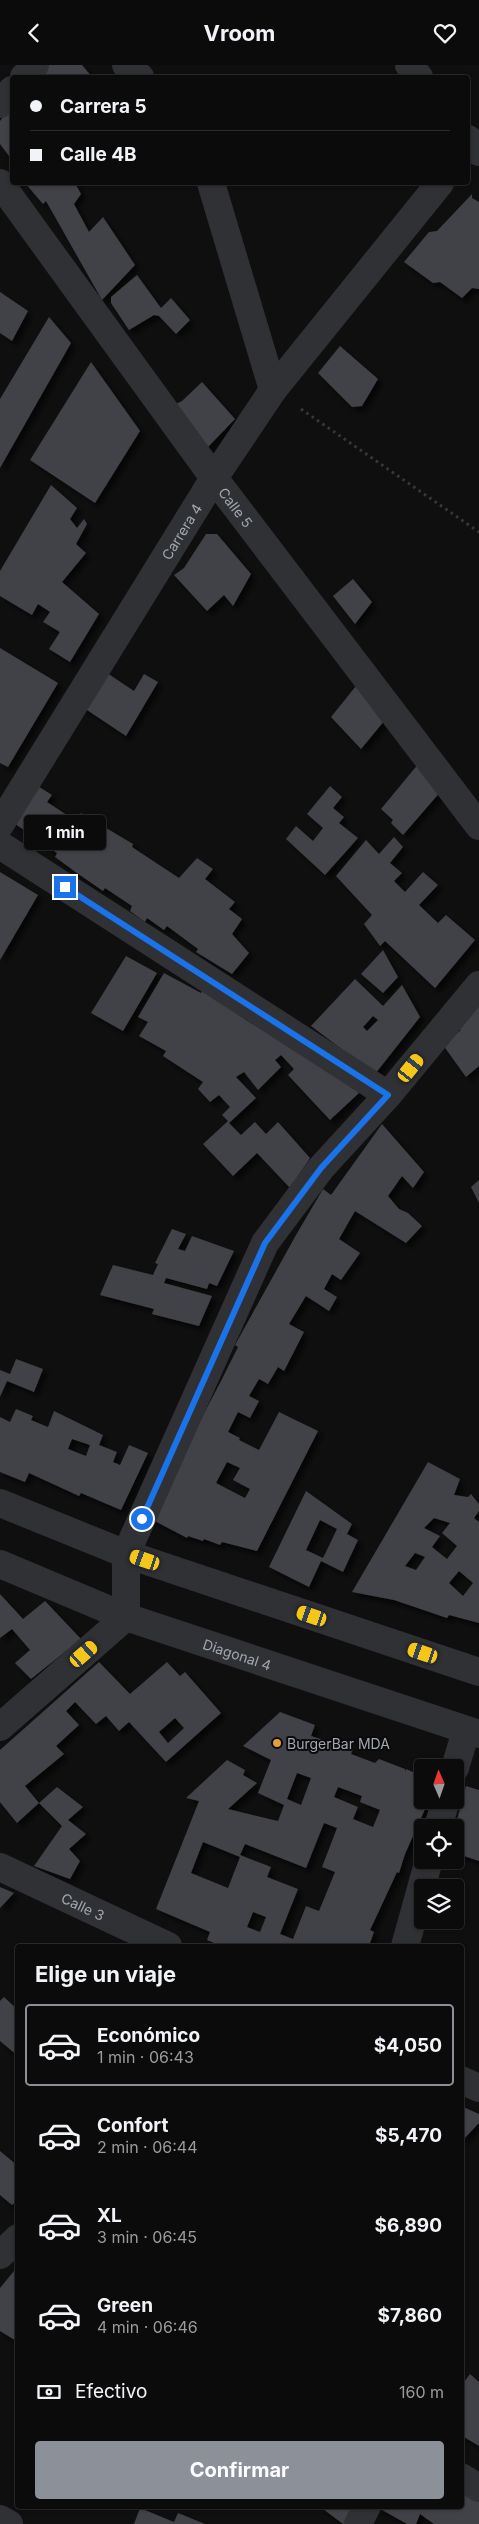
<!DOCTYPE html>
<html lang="es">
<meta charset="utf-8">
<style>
body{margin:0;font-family:Inter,sans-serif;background:#141415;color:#f1f3f6;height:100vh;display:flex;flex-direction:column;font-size:19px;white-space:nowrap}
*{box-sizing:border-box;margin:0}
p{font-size:16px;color:#9a9b9d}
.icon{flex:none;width:28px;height:28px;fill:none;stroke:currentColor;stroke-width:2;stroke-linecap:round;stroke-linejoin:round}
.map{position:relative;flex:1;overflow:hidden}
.panel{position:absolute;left:15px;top:1879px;width:449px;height:565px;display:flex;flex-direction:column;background:#0b0b0c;border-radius:5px;box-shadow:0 1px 4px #0004,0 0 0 1px #2b2b2d}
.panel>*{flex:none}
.guide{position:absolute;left:10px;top:10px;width:460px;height:110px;border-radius:5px;box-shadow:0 1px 4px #0004,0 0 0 1px #2b2b2d;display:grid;align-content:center;height:110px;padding:0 20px;background:#0b0b0c}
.needle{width:32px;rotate:358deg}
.fabs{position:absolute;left:414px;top:1694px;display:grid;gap:10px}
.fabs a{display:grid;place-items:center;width:50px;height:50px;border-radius:5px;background:#0b0b0c;box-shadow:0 1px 4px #0004,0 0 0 1px #2b2b2d;font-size:25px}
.end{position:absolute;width:22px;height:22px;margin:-11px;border:6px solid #1a73e8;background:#fff;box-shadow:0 0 0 2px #fff}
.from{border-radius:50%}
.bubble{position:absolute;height:35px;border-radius:5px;background:#0b0b0c;box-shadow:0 1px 4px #0004,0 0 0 1px #2b2b2d;font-size:16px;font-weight:700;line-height:35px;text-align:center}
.car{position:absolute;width:15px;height:30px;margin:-15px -8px;border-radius:6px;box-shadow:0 0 4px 1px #0007;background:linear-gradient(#f5c518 24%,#345 0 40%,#f5c518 0 76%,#345 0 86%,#f5c518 0)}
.guide b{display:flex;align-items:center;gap:18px;height:48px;font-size:19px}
.guide b+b{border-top:1px solid #2b2b2d}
.guide i{width:12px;height:12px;background:#f1f3f6}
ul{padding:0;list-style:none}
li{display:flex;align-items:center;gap:15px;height:82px;margin:0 10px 8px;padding:0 10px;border:2px solid transparent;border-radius:5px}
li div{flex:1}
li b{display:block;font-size:19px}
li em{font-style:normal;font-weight:700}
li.active{border-color:#8c9099}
li>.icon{width:45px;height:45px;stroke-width:1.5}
h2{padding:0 20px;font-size:22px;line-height:60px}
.pay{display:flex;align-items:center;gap:12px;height:55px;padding:0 20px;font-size:19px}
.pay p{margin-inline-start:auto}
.action{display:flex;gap:10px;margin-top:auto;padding:10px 20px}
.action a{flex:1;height:58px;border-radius:5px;background:#8c9099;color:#fff;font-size:20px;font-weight:700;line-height:58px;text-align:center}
header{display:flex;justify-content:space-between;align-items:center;height:65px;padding:0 20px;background:#0b0b0c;font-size:22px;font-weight:700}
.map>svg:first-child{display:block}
</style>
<header><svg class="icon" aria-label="back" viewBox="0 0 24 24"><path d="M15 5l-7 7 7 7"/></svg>Vroom<svg class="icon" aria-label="heart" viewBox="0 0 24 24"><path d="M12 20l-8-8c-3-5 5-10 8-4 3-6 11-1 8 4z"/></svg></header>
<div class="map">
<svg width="479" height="2459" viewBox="0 0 479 2459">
<defs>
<filter id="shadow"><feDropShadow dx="4.5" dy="4.5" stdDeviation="2.5" flood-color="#0009"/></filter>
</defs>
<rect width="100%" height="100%" fill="#0f0f10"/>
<path fill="#404246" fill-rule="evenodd" filter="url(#shadow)" d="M40,0H82L92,12H36Z
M8,46L12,52V95L0,79V56Z
M25,118H75L81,129L74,139L89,167L103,152L135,200L102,235L46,136L43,139Z
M472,129V133L479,137V224L472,223L462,233L440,217L433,218L404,197L429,167L437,166Z
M137,210L161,243L171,233L190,255L176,269L159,251L154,250L129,265L111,238V232Z
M0,227L28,246L12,276L0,268Z
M49,252L71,278L0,403V334Z
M340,281L378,314L362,341L352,342L318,308Z
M91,297L140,366L95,438L30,395Z
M202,317L235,354L207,383L174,340L182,336Z
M51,420L77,443L70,454L77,463L84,454L87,459L76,479L86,488L62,517L99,549L70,597L49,584L60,567L43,557L50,547L38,539L32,550L0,531V506Z
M206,469H217L251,509L233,541L224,530L207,546L174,510L184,503Z
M353,514L372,537L355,559L333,531Z
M0,583L58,618L8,702L0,698Z
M104,606L134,626L144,609L158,617L126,671L78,639Z
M360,616L390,649L361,684L331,652Z
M419,698L442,725L403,770L391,758L393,755L381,744Z
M33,718L52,730L47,737L76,756L81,748L133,779L132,782L179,813L197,793L213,804L205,814L235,837L229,844L242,854L232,869L249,888L232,909L196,887L198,884L167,861L164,865L147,853L145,857L130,846L132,841L105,823L103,826L77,808L55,792L57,788L11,756Z
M330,721L342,732L333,743L344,752L339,758L358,773L325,810L286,774L296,761L313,776L323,763L307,749Z
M394,772L403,782L390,798L402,808L394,816L405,827L423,807L438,820L419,840L438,858L446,850L475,875L435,923L385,876L380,881L364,859L372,850L336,811L366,775L379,789Z
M0,807L38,830L0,895Z
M383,885L398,912L383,928L361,909Z
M126,891L157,908L123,966L91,948Z
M164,908L201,928L202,925L252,959L253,956L348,1014L359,1028L330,1055L288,1010L294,1004L281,990L275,995L281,1002L258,1025L244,1007L236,1012L256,1033L229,1058L241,1070L255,1057L266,1069L278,1057L310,1093L290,1123L257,1088L233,1111L203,1079L228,1056L222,1050L230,1042L219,1030L210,1037L198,1024L203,1017L163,991L166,986L139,971L148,957L138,952Z
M355,914L383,941L402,920L420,952L375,1009L311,961ZM373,951L378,955L367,966L363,962Z
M479,930V1001L466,1012L443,980L461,965L457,962Z
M382,1059L424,1107L413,1123L402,1111L388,1131L399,1144L408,1148L422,1161L406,1178L355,1146L339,1174L360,1188L341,1215L332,1209L324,1224L337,1232L329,1246L306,1231L289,1259L304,1267L284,1306L278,1302L268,1319L259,1314L249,1331L259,1336L250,1353L238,1347L228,1367L240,1373L239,1375L259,1385L279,1347L318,1366L257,1486L222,1477L220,1480L204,1474L203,1476L188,1471L187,1473L149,1453L221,1316L238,1282L235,1280L296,1170L323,1124L331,1130ZM227,1397L240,1403L233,1415L250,1424L245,1433L216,1418Z
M479,1115V1138L471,1122Z
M172,1164L186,1169L178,1184L185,1186L192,1171L234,1186L217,1221L209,1218L207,1224L166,1213L164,1218L212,1231L199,1261L152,1249L154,1244L100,1230L113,1200L153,1210L158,1199L155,1198Z
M16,1294L43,1304L34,1327L7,1316L0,1332V1305L10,1309Z
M16,1344L33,1351L31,1355L48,1362L54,1346L103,1370L99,1380L117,1387L113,1397L120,1400L129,1380L148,1388L121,1445L81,1428L79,1431L29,1408L25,1417L0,1407V1352L10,1357ZM72,1374L90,1380L86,1391L68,1384Z
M428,1397L460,1414L454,1430L468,1432L471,1429L479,1439V1446L474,1453L479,1457V1558L449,1550L447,1553L394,1535L352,1527ZM434,1453L450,1458L442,1468L457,1481L447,1494L432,1482L440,1471L424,1463ZM415,1488L425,1492L416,1505L405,1501ZM459,1506L473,1518L463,1531L449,1518Z
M306,1426L352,1459L347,1469L358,1475L343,1507L321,1496L309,1522L269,1502ZM320,1455L337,1464L323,1493L306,1485Z
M0,1529L23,1554L45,1536L81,1574L31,1614L15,1598L30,1585L12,1564L0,1573Z
M99,1597L130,1629L167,1597L180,1611L185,1607L221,1648L166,1697L129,1657L119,1666L106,1651L96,1659L75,1637L66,1646L79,1660L56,1681L64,1689L25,1721L39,1738L17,1758L0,1737V1685ZM175,1653L184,1663L168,1678L159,1667Z
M280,1647L315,1660L311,1671L353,1684L351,1689L375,1698L379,1694L405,1704V1707L406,1704L422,1711V1735H429L405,1789L399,1808L397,1807L378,1848L370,1865L374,1867L369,1881H311L306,1879L305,1881H221L207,1875L210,1867L156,1844L199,1736L186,1733L227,1695L245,1705L243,1710L257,1718L228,1744L278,1756L284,1740L258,1728L271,1695L243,1681ZM297,1708L311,1713L301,1740L287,1734ZM338,1722L362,1731L360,1737L380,1745L373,1762L353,1754L358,1742L334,1732ZM324,1758L337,1763L322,1802L335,1807L319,1846L306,1841L293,1874L280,1869L298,1824L267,1812L271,1802L240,1790L245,1779L306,1803ZM203,1777L240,1792L228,1823L191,1808ZM253,1847L266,1852L260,1867L247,1862Z
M466,1721L479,1725V1796L455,1788V1763Z
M57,1722L83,1742L68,1755L86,1769L69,1784L80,1796L70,1814L34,1801L62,1761L39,1738Z
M0,1822L14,1828L0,1843Z
M4,1932L18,1945V1991L0,1976V1936Z
M461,2041L479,2049V2058L461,2077Z
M0,2086L18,2101V2135L12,2140L0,2130Z
M18,2201V2277L0,2266V2223Z
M470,2309L479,2317V2381L464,2372L461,2375V2321Z
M461,2424L479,2433V2459H434L420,2449L416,2459H407L375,2441H461Z
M319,2441H363L354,2459H343Z
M140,2443L174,2457L178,2448L205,2459H134Z"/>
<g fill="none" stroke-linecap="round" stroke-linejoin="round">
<path stroke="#37383c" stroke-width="3" stroke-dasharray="2.5 4" stroke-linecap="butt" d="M301,344L479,467"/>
<g stroke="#303135" stroke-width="28">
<path d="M126,0L140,12"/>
<path d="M409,0L419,12"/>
<path d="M24,12L35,0"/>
<path d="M0,39L12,25"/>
<path d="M468,74L479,87"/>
<path id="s1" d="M0,118L214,413L479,761"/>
<path d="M211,118L273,325"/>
<path id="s2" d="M0,760L214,413L273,325L440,118"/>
<path d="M0,780L388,1030"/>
<path d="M0,1438L126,1489L479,1607"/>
<path id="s3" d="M0,1499L126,1552L479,1669"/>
<path d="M0,1662L126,1552V1489L265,1178L321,1103L388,1030L479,920"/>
<path d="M455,1703L466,1666"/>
<path d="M438,1762L446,1735"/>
<path id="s4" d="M0,1802L168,1881"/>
<path d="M405,1881L429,1795"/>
<path d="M461,2015L479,2023"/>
<path d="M0,2190L18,2173"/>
<path d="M461,2412L479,2423"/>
<path d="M0,2454L9,2459"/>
<path d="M358,2459L367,2441"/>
</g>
</g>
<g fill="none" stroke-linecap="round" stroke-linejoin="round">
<path stroke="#1a73e8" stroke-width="6" d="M65,822L388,1030L321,1103L265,1178L142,1454"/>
</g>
<circle fill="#e29f36" stroke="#0a0a0b" stroke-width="2" cx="277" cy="1678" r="5"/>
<g text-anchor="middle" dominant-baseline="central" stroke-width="4" stroke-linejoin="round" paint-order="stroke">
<g font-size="14" fill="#a1a7b0" stroke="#0a0a0b">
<text stroke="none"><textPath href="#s1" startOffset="401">Calle 5</textPath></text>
<text stroke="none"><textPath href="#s2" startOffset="345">Carrera 4</textPath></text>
<text stroke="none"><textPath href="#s3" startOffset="254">Diagonal 4</textPath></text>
<text stroke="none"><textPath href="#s4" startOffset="92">Calle 3</textPath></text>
</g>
<g font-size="14" fill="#a1a7b0" stroke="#0a0a0b" text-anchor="start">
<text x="287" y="1678">BurgerBar MDA</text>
</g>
</g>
</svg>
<div class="fabs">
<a><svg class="needle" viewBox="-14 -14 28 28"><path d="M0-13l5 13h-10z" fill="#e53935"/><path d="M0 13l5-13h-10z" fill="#9a9b9d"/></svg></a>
<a><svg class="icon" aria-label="locate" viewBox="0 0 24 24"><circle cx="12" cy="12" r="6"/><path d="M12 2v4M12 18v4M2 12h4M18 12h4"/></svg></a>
<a><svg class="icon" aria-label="layers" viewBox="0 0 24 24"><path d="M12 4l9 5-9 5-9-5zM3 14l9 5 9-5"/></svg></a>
</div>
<i class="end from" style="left:142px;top:1454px"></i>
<i class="end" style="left:65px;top:822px"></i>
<div class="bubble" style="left:24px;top:750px;width:82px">1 min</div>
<i class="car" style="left:411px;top:1003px;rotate:39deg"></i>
<i class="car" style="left:145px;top:1495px;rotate:289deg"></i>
<i class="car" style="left:312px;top:1551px;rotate:289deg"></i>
<i class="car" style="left:423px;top:1588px;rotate:289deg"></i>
<i class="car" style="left:84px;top:1589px;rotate:49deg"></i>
<div class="guide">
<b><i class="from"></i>Carrera 5</b>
<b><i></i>Calle 4B</b>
</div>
<section class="panel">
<h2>Elige un viaje</h2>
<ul>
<li class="active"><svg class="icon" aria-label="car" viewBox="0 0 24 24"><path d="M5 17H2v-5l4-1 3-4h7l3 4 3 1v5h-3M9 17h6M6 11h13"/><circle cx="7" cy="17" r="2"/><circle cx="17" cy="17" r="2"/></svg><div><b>Económico</b><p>1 min · 06:43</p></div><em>$4,050</em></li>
<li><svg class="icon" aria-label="car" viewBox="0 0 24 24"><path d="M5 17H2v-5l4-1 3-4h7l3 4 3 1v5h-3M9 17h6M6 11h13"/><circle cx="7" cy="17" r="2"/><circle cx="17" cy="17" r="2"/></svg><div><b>Confort</b><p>2 min · 06:44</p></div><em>$5,470</em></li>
<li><svg class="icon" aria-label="car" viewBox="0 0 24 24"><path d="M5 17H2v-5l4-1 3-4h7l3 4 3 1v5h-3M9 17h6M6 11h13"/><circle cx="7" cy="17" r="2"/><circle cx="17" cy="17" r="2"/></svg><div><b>XL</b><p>3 min · 06:45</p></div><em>$6,890</em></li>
<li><svg class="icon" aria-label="car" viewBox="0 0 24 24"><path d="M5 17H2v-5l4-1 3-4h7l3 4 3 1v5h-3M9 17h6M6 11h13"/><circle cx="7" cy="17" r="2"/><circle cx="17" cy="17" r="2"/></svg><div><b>Green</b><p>4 min · 06:46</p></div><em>$7,860</em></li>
</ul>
<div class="pay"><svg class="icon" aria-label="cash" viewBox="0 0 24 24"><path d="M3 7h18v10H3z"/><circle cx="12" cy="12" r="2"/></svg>Efectivo<p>160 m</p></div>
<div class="action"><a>Confirmar</a></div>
</section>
</div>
